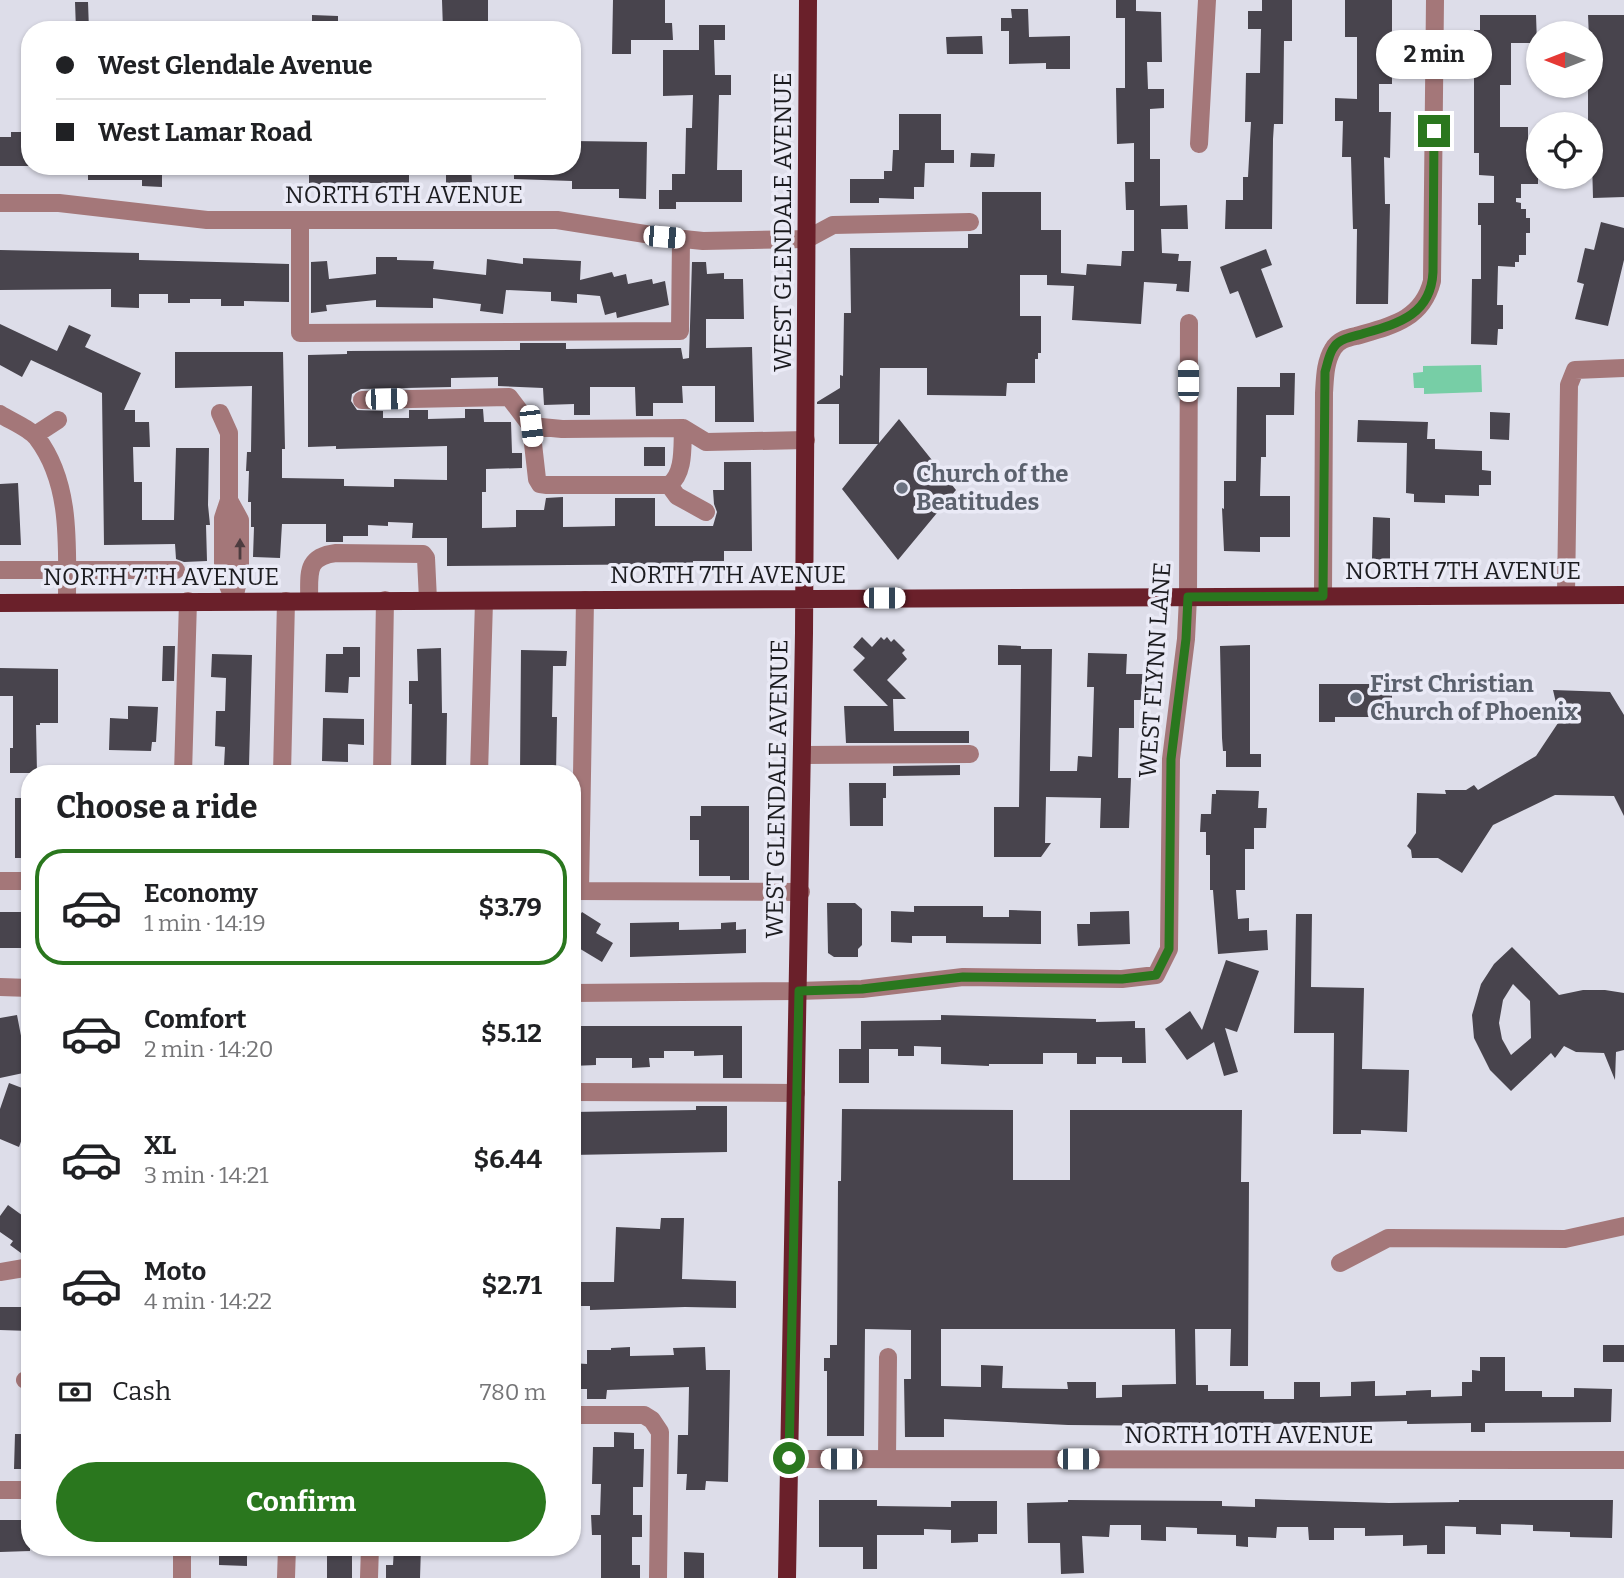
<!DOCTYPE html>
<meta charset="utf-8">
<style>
body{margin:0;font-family:Bitter,serif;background:#f6f6f6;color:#202124;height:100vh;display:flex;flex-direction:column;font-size:26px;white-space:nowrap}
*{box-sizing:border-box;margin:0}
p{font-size:23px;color:#757577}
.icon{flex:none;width:38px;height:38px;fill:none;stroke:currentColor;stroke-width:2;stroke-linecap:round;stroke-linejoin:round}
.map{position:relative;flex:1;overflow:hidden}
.panel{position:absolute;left:21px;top:765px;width:560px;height:791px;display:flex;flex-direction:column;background:#fff;border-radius:28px;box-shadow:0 2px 5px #0004}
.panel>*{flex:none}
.banner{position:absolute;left:21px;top:21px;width:560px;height:154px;border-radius:28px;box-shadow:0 2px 5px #0004;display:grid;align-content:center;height:154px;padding:0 35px;background:#fff}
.needle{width:46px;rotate:270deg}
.fabs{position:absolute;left:1526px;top:21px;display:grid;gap:14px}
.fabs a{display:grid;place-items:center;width:77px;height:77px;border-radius:50%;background:#fff;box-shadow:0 2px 5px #0004;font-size:35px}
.end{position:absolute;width:32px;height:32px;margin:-16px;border:9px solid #2a771e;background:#fff;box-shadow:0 0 0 4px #fff}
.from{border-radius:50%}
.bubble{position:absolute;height:49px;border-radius:24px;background:#fff;box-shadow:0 2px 5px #0004;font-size:23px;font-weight:700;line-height:49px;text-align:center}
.car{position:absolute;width:21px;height:42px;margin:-21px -10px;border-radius:9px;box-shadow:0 0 5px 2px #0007;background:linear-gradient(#fff 24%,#345 0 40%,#fff 0 76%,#345 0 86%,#fff 0)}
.banner b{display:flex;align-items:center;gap:24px;height:66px;font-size:26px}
.banner b+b{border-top:2px solid #e0e0e0}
.banner i{width:18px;height:18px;background:#202124}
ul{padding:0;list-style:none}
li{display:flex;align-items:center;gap:21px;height:116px;margin:0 14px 10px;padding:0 21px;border:4px solid transparent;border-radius:28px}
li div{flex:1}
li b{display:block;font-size:26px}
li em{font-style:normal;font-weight:700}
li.current{border-color:#2a771e}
li>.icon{width:63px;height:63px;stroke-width:1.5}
h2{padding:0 35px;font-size:32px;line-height:84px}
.pay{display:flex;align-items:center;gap:18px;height:77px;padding:0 35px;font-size:26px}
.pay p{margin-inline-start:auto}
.cta{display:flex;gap:14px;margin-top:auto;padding:14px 35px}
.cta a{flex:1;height:80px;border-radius:42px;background:#2a771e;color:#fff;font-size:28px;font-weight:700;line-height:80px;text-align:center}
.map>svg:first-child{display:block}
</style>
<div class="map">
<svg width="1624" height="1578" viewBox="0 0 1624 1578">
<rect width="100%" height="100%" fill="#dddde9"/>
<path fill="#77cea6" d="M1481,365L1482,392L1424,394V388H1414L1413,373L1423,372V366Z"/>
<path fill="#48444d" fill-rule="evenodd" d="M442,0H488V30H443Z
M613,0H665V23H672L673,40H631V54H612Z
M1116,0H1136V11L1161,12L1162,62H1147L1148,89H1164V108L1150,109V159H1160V206L1187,205L1188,229H1161L1162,253L1179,254L1178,261H1191L1189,292L1176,291L1177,284L1144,282L1141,324L1072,320L1074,286L1047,285V275H1020V316H1041V353H1038V359H1035V383H1007L1006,396L927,395V368H880L879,443L899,419L956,490L898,560L842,489L878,444H839V404H817V402L840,388V375L843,376L844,313H851L850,248H968V234H982V192H1041V230H1061V273L1086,275L1087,264L1121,266L1122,251H1134V210H1126L1125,182H1134V143L1117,144L1116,88H1125V18H1116Z
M1262,0H1292V41H1284L1283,124H1274L1273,139L1272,229H1225L1226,200H1243V177H1248L1251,122H1245L1246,73H1260L1261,29H1248V11H1262Z
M1345,0H1392V84H1379V112H1391L1390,158L1384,157L1385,204H1390L1388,304H1356L1357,229H1353L1351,157H1342L1343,121H1335V98L1357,99V37H1345Z
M75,2H88L89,30H76Z
M1011,9H1028L1029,37L1070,36V69H1046V63L1009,64V31H1001V18H1012Z
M312,15L338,16V30H312Z
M1480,15H1536L1537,43H1511V85H1500V127H1528V145H1538V184H1521V198H1516V202L1521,203V209H1526V218H1530V233H1526V255H1519V262H1515V267L1498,266L1497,305H1503V329H1498L1497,345L1471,344L1472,279H1481V225H1478V203H1494V176L1479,175V153H1474V30H1480Z
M1588,15H1624V197L1593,198L1591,124H1588V86H1591Z
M699,25H725V40H714L715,75H731V95H719L717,170H742V202H676V209H659V190H672V174H685L686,128H692L693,95L663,96V50H699Z
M982,36L983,54H947L946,37Z
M899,114H941V150H954V163H925L924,187H914V199L879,198V203H850V179H884V171H892L893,150H899Z
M11,132H30V166H0V137H11Z
M572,141L647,142L646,199L619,198V189H572V181L514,179V166H572Z
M971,153L995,154L994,167H970Z
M88,166H162V187L142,186V180H88Z
M309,166H409V183H370V187L309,184Z
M446,166H471L472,182L446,183Z
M1601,222L1624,228V260L1608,326L1575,319L1584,284L1577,282L1585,248L1594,250Z
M1266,249L1272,265L1261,269L1283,327L1256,338L1238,291L1230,294L1220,267Z
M0,250L139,253V260L289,264V302L244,301V306H221V299H190V303H168V294H139V308L111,307V289L0,290Z
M376,257H397V260L434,261L433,269L486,275L487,259L523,264V258L581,261L580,280L612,272L614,277L626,274L628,284L652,279L653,284L665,281L669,305L617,318L616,312L605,315L600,296L577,294V303L551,301V292L506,290L503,314L480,311L481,304L433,298V308L376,307V300L326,305L327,311L311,313V262L327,261L329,279L376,274Z
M692,262H706L707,274L724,273V279H743L744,319H706V348L752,347L754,422H715V386H682L683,403H653V416H636L635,387H590V415H574V404L544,405L543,388L498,386V377L451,378V387L361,389L352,394L351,401L357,410L383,411V418H409V410H428V419L465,418V409H483L484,422H511L512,453H522V468L486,469V492H482V528L516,527V510H544L546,498L563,497V527L615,526V498H655V526H713L717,512L714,504L713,490H724V462H751L752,551H724V561H693V564L447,566V538H412L413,523L388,522V526L368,525V536H343V542H326V524H282L280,558L253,557L254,527H251V502H248L249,471H246L247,452H251L252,386L175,388V352H283L285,449H282V478L344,479V486L394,487V479L447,480V446L336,449V446L308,447V355L347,354V351L520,350V343H566V349L681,348L683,359L689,358Z
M0,324L57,351L69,325L91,335L85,347L141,373L124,410H135V422H149L150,447H133L134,482H142V520H174L176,448H209L208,505L210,525H206L207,561L184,562L176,559L175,544L104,545L102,393L31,360L22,377L0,365Z
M1280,373H1295L1294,415H1266V457H1261L1260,496H1290V537H1260V552L1224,551L1222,508L1224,509V481H1236L1237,387H1280Z
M1490,412L1510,413L1509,440L1490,439Z
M1358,420L1428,422L1427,439H1435V449L1482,451V470L1491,471V485H1479V496L1445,495V503L1414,502V494L1406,493L1407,443L1357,442Z
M644,447H665V466H644Z
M18,483L21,545H0V484Z
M1373,517L1390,518V560L1372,559Z
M862,637L872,647L881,637L884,640L887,637L891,642L894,639L905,650L902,653L907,659L887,680L906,699H893L894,731H969V743H846L844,706H888L853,670L865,658L853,647Z
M998,645L1021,646V649H1052L1050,771H1077L1078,756L1092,757L1094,687H1087L1088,653L1127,654L1126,674H1143V700H1134V728H1119L1118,778H1131L1129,828H1100L1101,798L1046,797L1045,843H1051L1041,857H994V807H1019L1021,665H998Z
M1250,645V754H1261V767H1226V751H1223L1222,738L1220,646Z
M163,646H175L174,681H162Z
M343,647H360V677H349L348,693L325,692L326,654H343Z
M441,648L442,713H447L446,774H411L412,704H409V681H418L417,649Z
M521,650L567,651L566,666H553L552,717H557L556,774H520Z
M212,654L252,655L249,766H224L225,747L215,746L216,711H225L226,678L211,677Z
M0,668L58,669V723H40V725H36L37,773H10V748H13V696H0Z
M1319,684H1387V689H1392V721H1372V717H1335V722H1319Z
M1553,690L1610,692L1624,715V816L1614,796L1555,795L1493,825L1462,873L1438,858H1412L1411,850L1407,846L1416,833L1417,793L1446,794L1445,790H1466L1474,785L1478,790L1536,756L1560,720Z
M128,706L158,707L156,742H152L151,751L109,750L110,718L128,719Z
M323,718L364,719V745L348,744V762L322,761Z
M960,765V775L893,776V766Z
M849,783H886V798H883V826H850Z
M1216,790L1259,791L1258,808H1267L1266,828H1254V849H1245V890H1236L1238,919L1249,918V931L1267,930L1268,950L1218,954L1213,890H1210V855H1206V832H1200L1201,814H1211L1212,794H1216Z
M15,798H30V858H15Z
M701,806H749V880H730V876H699V840H690V816H701Z
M827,903H855L862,909V945L858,949V957H834L828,953Z
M914,906H983V917H1009V910L1041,911V944L946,943V936H912V943L891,942V911L914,912Z
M1129,911L1130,944L1078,946L1077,924H1090V912Z
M0,912H28L29,948H0Z
M582,912L601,924L596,933L613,943L602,962L572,944V915L578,918Z
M1296,914H1312L1311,987L1364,988L1362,1069L1409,1070L1407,1132L1361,1130V1134H1333L1334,1033H1294Z
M679,922V930L721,929V923L736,922V930L746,929V953L630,957V923Z
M1512,947L1559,995L1583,990H1605L1624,993V1050L1616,1052L1615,1080L1604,1053L1576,1052L1564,1046L1555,1058L1551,1053L1511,1091L1490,1070L1474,1038L1472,1015L1481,984L1494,964ZM1513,984L1530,1001L1531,1038L1511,1055L1502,1039L1499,1023L1503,1000Z
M1226,960L1259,971L1237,1032L1225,1028L1238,1072L1224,1076L1214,1042L1187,1060L1165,1029L1190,1011L1202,1030Z
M17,1015L28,1072L0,1078V1018Z
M941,1015L1096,1019V1022L1135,1021V1028H1145L1146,1063H1122V1057H1096V1064H1077V1053H1043V1064H989V1066L941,1064V1047L914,1046V1056H898V1049H869V1083H839V1049H861V1021L941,1020Z
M572,1026H742V1078H723V1055L694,1056V1051H664V1058H649L650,1067L632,1068V1058H596V1065L572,1066Z
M9,1083L30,1091V1117L19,1147L0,1139V1109Z
M696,1106H727V1152L572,1155V1112L696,1110Z
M842,1109L1013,1110V1180H1070V1110H1242L1241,1182H1249L1248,1366H1230L1231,1329H1195L1196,1385H1208V1391H1264V1399H1294V1382H1320V1397L1351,1396V1382L1375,1381V1396L1406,1395V1391L1431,1390V1397L1462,1396V1382H1472V1370L1480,1371V1357H1505V1391H1542V1397H1574V1388L1612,1389L1611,1422L1485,1423V1432H1471V1423L1407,1424V1421L1184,1426L1068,1425L944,1419V1437H905L904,1379H911V1330L865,1329L864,1436H827V1371H824V1358H830V1345H837L838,1181H841ZM941,1329H1175L1176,1384L1122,1385V1397L1096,1398V1382H1067L1068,1389L1002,1388L1003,1366L981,1365V1387L941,1386Z
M8,1205L30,1221V1256H25L10,1245L13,1241L0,1232V1216Z
M661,1218H684L682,1279L736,1281V1308L685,1307L590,1310V1306H572V1282H614L616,1227L660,1229Z
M0,1307H30V1331L0,1330Z
M1603,1345H1624V1362H1603Z
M630,1347V1356L674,1355L673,1348L705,1347L706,1370H730L728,1482L706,1481L705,1490H686L687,1474H677L678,1435H688L689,1387L607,1390L606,1399H587V1389H572V1363L587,1364V1350H611V1348Z
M614,1432L634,1433V1449H644L643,1487H633V1515H642V1537H632V1565H640V1578H601V1535H592L591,1515H600L601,1484H592L593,1447H614Z
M15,1434H30V1469H14Z
M1255,1499L1389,1503L1459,1502V1500H1613L1612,1538L1570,1537V1532L1533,1531V1525L1501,1524V1535L1476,1534V1527L1445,1526V1554H1427V1545L1403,1546V1535L1365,1536V1528H1334V1540H1309L1308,1527H1277L1276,1538L1248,1537V1547L1236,1546V1535L1197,1534V1528L1166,1527V1541L1141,1540V1525H1110L1109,1537L1082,1536L1084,1573L1061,1574L1060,1543H1028L1027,1503L1068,1502V1500L1222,1501V1506L1255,1507Z
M819,1500H877V1506L951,1507V1501H997V1534H978V1542L951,1543V1530L924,1529V1535H877V1569H863V1547H819Z
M0,1520H30V1551L0,1552Z
M219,1547H247V1566L219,1565Z
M394,1547H421L420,1578H386V1565H393Z
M684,1552L704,1553V1578H684Z
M327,1556H352V1578H327Z"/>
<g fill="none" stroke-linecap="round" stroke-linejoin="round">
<path stroke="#a47779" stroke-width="18" d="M1199,144L1207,0
M0,203H59L207,220H557L664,237L703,241L807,239L833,225L970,222
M300,221V333L680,331L681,239
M362,400L509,397L531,426L562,429L683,428L706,442L806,440
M220,413L229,433V500L223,518V573L234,600
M0,414C11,421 29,428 37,438C72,484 67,547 67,602
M531,426L537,479L540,484L547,485H669C685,473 682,446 683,428
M35,435L58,420
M669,485L677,496L706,512
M229,500L240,520V571L234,600
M0,570H176
M1566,595L1569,385L1575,370L1624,368
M1323,596L1324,393C1325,378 1325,362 1333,349C1338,340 1347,338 1356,336C1391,326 1422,320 1432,281L1435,0
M309,601C310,575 304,557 336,553L423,554L426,558L428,600
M803,755L970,754
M183,774L188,601
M282,774L286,601
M382,774L385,600
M479,774L484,601
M0,881H30
M572,891L801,892
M580,891L585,600
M0,987L30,988
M572,993L798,991L862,989L963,977L1122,979L1156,975L1169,949L1171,759L1186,639L1188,597L1189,323
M572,1092L796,1093
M1340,1263L1388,1238L1565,1239L1624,1226
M0,1272L30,1267
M25,1380L30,1378
M572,1415H644L652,1420L660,1432L658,1578
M789,1459L1624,1460
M887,1459L888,1357
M0,1490H30
M182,1578V1547
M286,1578L287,1547
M369,1578L370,1547"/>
<path stroke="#6a202a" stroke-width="18" d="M0,603L1624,595
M787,1578L804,633L808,0"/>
</g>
<defs><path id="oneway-solid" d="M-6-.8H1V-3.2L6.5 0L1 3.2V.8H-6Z" transform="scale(1.75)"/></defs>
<use fill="#4c3c3f" href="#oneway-solid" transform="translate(240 549) rotate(-90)"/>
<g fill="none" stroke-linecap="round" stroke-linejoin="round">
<path stroke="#2a771e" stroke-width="9" d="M789,1458L799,991L862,989L963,977L1122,979L1156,975L1169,949L1171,759L1186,639L1188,597L1323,596L1325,372C1328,362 1330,348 1339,342C1346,337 1357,336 1365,333C1400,323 1431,314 1433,272L1434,131"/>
</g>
<g fill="#6b7280" stroke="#eaeaf6" stroke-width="2.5">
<circle cx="902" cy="488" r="7"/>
<circle cx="1356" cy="698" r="7"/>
</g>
<g text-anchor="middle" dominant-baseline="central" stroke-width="7" stroke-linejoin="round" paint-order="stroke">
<g font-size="24" fill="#1c1c20" stroke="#eaeaf6">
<text x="404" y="195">NORTH 6TH AVENUE</text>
<text transform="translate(783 222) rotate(-90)">WEST GLENDALE AVENUE</text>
<text x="1463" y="571">NORTH 7TH AVENUE</text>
<text x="728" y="575">NORTH 7TH AVENUE</text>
<text x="161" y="577">NORTH 7TH AVENUE</text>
<text transform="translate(1155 670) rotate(-86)">WEST FLYNN LANE</text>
<text transform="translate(777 789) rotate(-89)">WEST GLENDALE AVENUE</text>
<text x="1249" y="1435">NORTH 10TH AVENUE</text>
</g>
<g font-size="24" font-weight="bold" fill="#5b616d" stroke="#eaeaf6" text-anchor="start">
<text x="916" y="474">Church of the<tspan x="916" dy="28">Beatitudes</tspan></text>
<text x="1370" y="684">First Christian<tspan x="1370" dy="28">Church of Phoenix</tspan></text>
</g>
</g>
</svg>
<div class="fabs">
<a><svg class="needle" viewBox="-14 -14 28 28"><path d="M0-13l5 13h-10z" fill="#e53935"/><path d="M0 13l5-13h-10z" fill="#757577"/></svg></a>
<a><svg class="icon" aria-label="locate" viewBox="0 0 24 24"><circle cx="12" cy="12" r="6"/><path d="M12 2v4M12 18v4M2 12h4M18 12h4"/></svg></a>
</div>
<i class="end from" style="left:789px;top:1458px"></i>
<i class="end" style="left:1434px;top:131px"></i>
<div class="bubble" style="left:1376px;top:30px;width:116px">2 min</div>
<i class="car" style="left:664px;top:237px;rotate:95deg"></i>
<i class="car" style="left:1188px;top:381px;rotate:0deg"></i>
<i class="car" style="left:386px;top:399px;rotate:89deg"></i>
<i class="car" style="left:531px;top:426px;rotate:173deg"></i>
<i class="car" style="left:884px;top:598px;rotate:90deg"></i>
<i class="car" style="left:841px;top:1459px;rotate:270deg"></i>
<i class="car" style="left:1078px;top:1459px;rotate:90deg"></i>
<div class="banner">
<b><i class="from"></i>West Glendale Avenue</b>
<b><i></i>West Lamar Road</b>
</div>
<section class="panel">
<h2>Choose a ride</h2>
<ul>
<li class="current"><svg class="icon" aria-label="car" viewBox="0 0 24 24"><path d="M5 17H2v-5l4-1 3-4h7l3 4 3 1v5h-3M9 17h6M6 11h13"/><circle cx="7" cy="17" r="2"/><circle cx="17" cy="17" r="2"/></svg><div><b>Economy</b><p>1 min · 14:19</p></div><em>$3.79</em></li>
<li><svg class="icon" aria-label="car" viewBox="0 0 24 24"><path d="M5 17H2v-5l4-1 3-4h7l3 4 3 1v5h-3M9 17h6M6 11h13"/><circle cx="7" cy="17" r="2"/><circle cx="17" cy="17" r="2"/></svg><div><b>Comfort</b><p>2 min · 14:20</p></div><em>$5.12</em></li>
<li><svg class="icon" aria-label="car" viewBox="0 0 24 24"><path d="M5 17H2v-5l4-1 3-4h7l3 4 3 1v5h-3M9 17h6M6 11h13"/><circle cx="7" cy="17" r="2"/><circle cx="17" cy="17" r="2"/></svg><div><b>XL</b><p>3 min · 14:21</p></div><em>$6.44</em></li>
<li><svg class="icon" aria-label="car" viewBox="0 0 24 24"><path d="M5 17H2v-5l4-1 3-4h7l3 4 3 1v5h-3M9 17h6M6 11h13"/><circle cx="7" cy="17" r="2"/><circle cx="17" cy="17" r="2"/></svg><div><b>Moto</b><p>4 min · 14:22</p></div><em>$2.71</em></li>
</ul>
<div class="pay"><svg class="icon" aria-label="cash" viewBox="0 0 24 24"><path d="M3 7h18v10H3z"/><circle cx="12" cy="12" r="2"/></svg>Cash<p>780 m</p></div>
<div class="cta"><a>Confirm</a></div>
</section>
</div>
